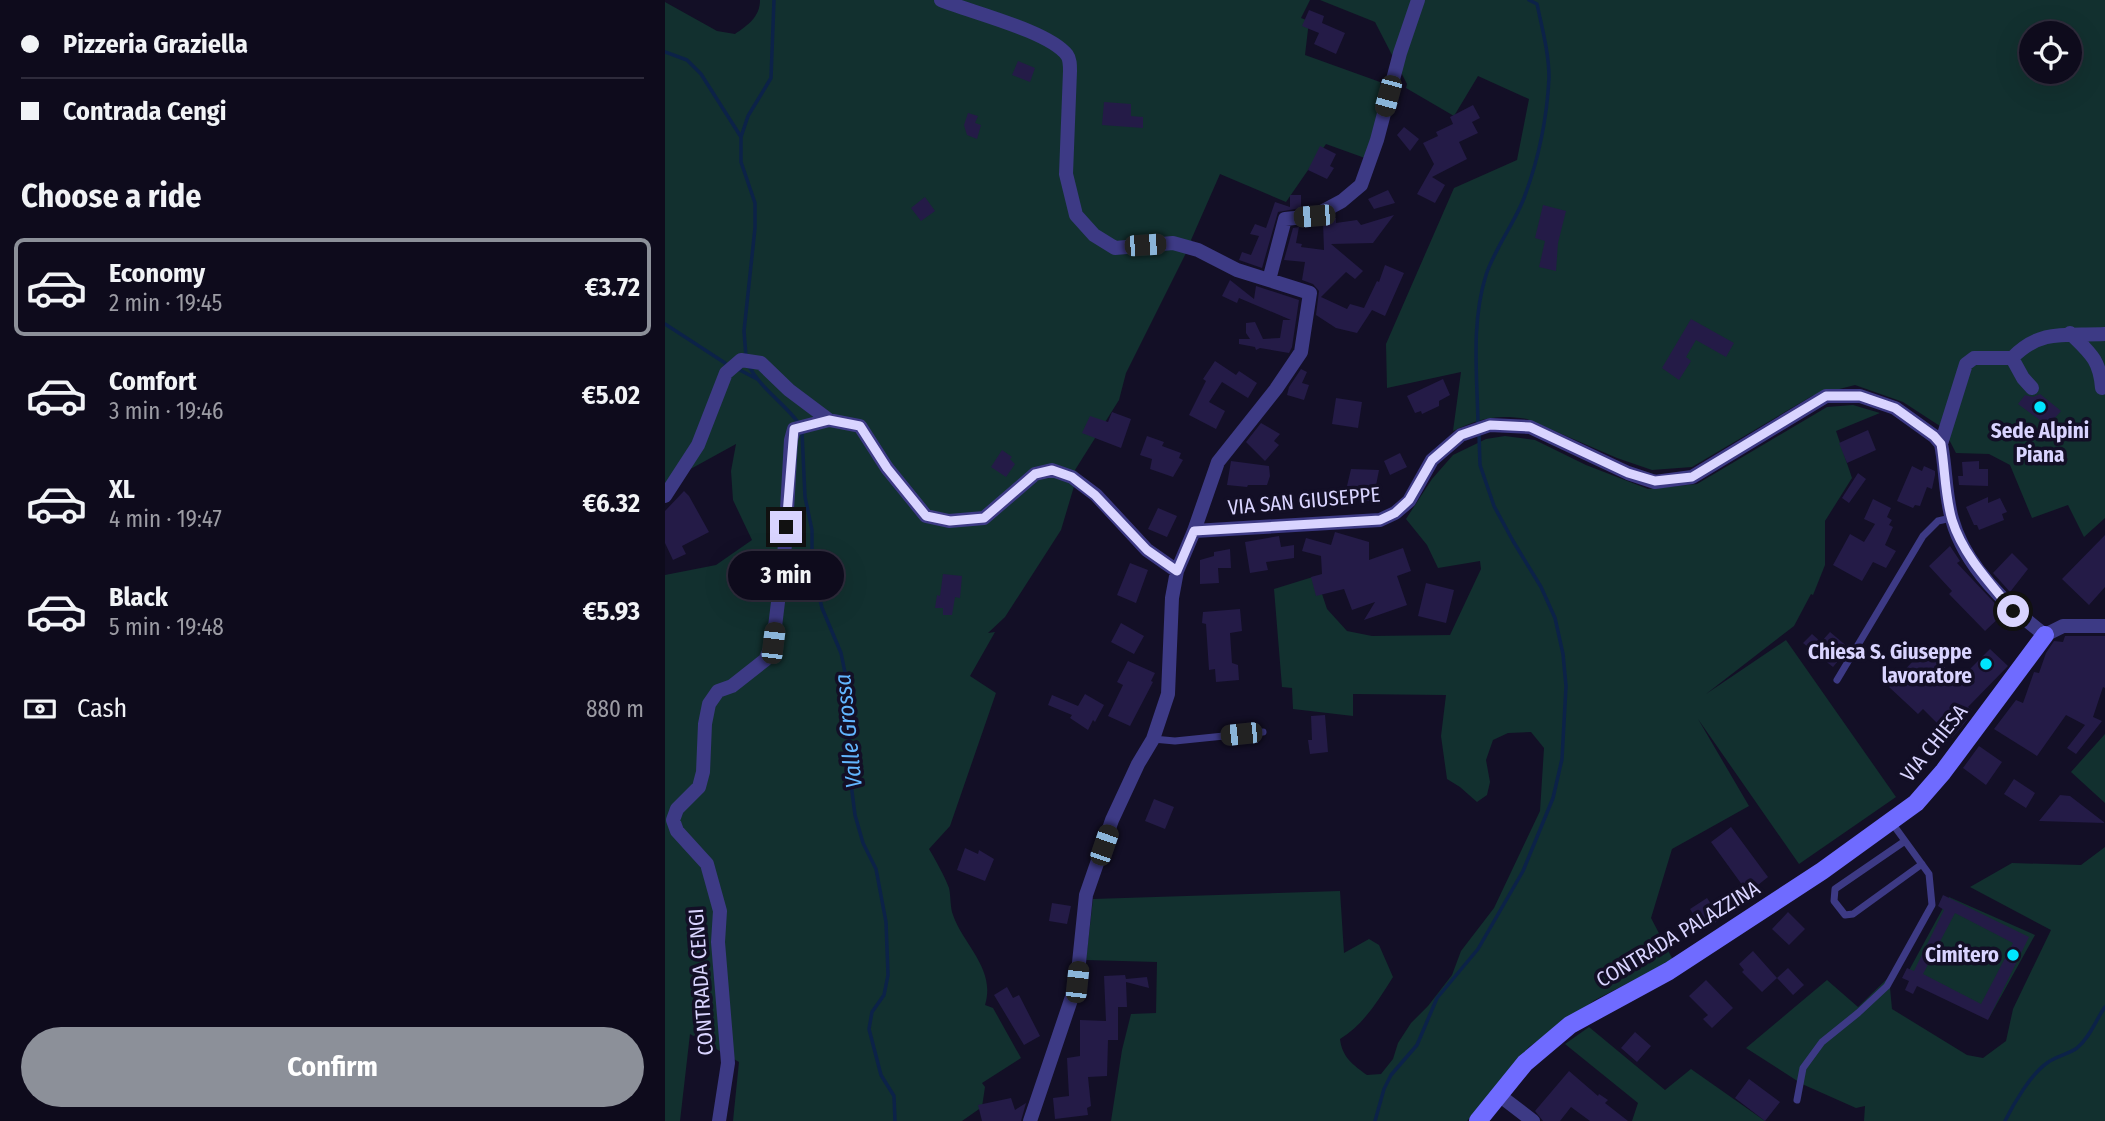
<!DOCTYPE html>
<meta charset="utf-8">
<style>
body{margin:0;font-family:"Fira Sans Condensed",sans-serif;background:#1c1929;color:#f1f3f6;height:100vh;display:flex;flex-direction:column;font-size:26px;white-space:nowrap}
*{box-sizing:border-box;margin:0}
p{font-size:23px;color:#9b9ba3}
.icon{flex:none;width:38px;height:38px;fill:none;stroke:currentColor;stroke-width:2;stroke-linecap:round;stroke-linejoin:round}
.map{position:relative;flex:1;overflow:hidden}
.sheet{display:flex;flex-direction:column;background:#0e0b1c;width:665px}
.sheet>*{flex:none}
.top-card{display:grid;align-content:center;height:154px;padding:0 21px;background:#0e0b1c}
.tools{position:absolute;left:1354px;top:21px;display:grid;gap:14px}
.tools a{display:grid;place-items:center;width:63px;height:63px;border-radius:50%;background:#0e0b1c;box-shadow:0 7px 28px #0002,0 0 0 2px #2e2b3b;font-size:35px}
.end{position:absolute;width:32px;height:32px;margin:-16px;border:9px solid #d9d4ff;background:#111;box-shadow:0 0 0 4px #111}
.from{border-radius:50%}
.bubble{position:absolute;height:49px;border-radius:24px;background:#0e0b1c;box-shadow:0 7px 28px #0002,0 0 0 2px #2e2b3b;font-size:23px;font-weight:700;line-height:49px;text-align:center}
.car{position:absolute;width:21px;height:42px;margin:-21px -10px;border-radius:9px;box-shadow:0 0 5px 2px #0007;background:linear-gradient(#222 24%,#8ab4d8 0 40%,#222 0 76%,#8ab4d8 0 86%,#222 0)}
.top-card b{display:flex;align-items:center;gap:24px;height:66px;font-size:26px}
.top-card b+b{border-top:2px solid #2e2b3b}
.top-card i{width:18px;height:18px;background:#f1f3f6}
ul{padding:0;list-style:none}
li{display:flex;align-items:center;gap:21px;height:98px;margin:0 14px 10px;padding:0 7px;border:4px solid transparent;border-radius:10px}
li div{flex:1}
li b{display:block;font-size:26px}
li em{font-style:normal;font-weight:700}
li.current{border-color:#8c9099}
li>.icon{width:63px;height:63px;stroke-width:1.5}
h2{padding:0 21px;font-size:32px;line-height:84px}
.pay{display:flex;align-items:center;gap:18px;height:77px;padding:0 21px;font-size:26px}
.pay p{margin-inline-start:auto}
.button{display:flex;gap:14px;margin-top:auto;padding:14px 21px}
.button a{flex:1;height:80px;border-radius:42px;background:#8c9099;color:#fff;font-size:28px;font-weight:700;line-height:80px;text-align:center}
main{display:flex;flex:1;min-height:0}
.map>svg:first-child{display:block}
</style>
<main>
<section class="sheet">
<div class="top-card">
<b><i class="from"></i>Pizzeria Graziella</b>
<b><i></i>Contrada Cengi</b>
</div>
<h2>Choose a ride</h2>
<ul>
<li class="current"><svg class="icon" aria-label="car" viewBox="0 0 24 24"><path d="M5 17H2v-5l4-1 3-4h7l3 4 3 1v5h-3M9 17h6M6 11h13"/><circle cx="7" cy="17" r="2"/><circle cx="17" cy="17" r="2"/></svg><div><b>Economy</b><p>2 min · 19:45</p></div><em>€3.72</em></li>
<li><svg class="icon" aria-label="car" viewBox="0 0 24 24"><path d="M5 17H2v-5l4-1 3-4h7l3 4 3 1v5h-3M9 17h6M6 11h13"/><circle cx="7" cy="17" r="2"/><circle cx="17" cy="17" r="2"/></svg><div><b>Comfort</b><p>3 min · 19:46</p></div><em>€5.02</em></li>
<li><svg class="icon" aria-label="car" viewBox="0 0 24 24"><path d="M5 17H2v-5l4-1 3-4h7l3 4 3 1v5h-3M9 17h6M6 11h13"/><circle cx="7" cy="17" r="2"/><circle cx="17" cy="17" r="2"/></svg><div><b>XL</b><p>4 min · 19:47</p></div><em>€6.32</em></li>
<li><svg class="icon" aria-label="car" viewBox="0 0 24 24"><path d="M5 17H2v-5l4-1 3-4h7l3 4 3 1v5h-3M9 17h6M6 11h13"/><circle cx="7" cy="17" r="2"/><circle cx="17" cy="17" r="2"/></svg><div><b>Black</b><p>5 min · 19:48</p></div><em>€5.93</em></li>
</ul>
<div class="pay"><svg class="icon" aria-label="cash" viewBox="0 0 24 24"><path d="M3 7h18v10H3z"/><circle cx="12" cy="12" r="2"/></svg>Cash<p>880 m</p></div>
<div class="button"><a>Confirm</a></div>
</section>
<div class="map">
<svg width="1440" height="1121" viewBox="0 0 1440 1121">
<rect width="100%" height="100%" fill="#130f26"/>
<path fill="#12302f" fill-rule="evenodd" d="M95,0H645L636,18L644,21L640,55L715,82L720,131L711,162L661,144L621,202L555,174L526,240L527,241L461,373L454,400L410,470L413,473L396,530L340,617L323,633L330,632L305,676L331,693L285,826L264,849C271,861 279,875 284,888C286,897 285,907 288,915C299,946 331,969 320,1005L328,1008L356,1058L317,1083L320,1087L317,1107L297,1121H68L74,1062L25,1034L15,1121H0V575L51,565L87,540L68,500L66,471L71,444L0,483V2L52,31L70,34C83,25 95,17 95,0Z
M655,0H1440V518L1419,537L1403,505L1367,518L1345,465L1324,454L1291,453L1278,428L1238,402L1190,385L1147,396L1027,467L987,470L952,458L862,419C832,414 815,418 788,431L796,372L722,388L721,344L789,188L852,160L864,99L813,76L789,116L741,88L742,84L710,22ZM1367,33H1405V72H1367Z
M1188,405L1215,413L1171,431L1187,478L1160,521V565L1148,595L1146,594L1129,626L1041,694L1121,640L1231,797L1134,864L1033,719L1084,806L1007,849L986,918L1008,960L930,1000L864,1047L802,1121H446L457,1050L466,1014L491,1013L492,962L421,960L428,899L675,891L679,953L704,939L714,945L728,977C713,1001 699,1024 675,1039C677,1057 688,1065 702,1075L716,1074L728,1059L733,1043L746,1023L763,1006L787,975L796,951L829,908L875,811L879,748L866,732L843,733L828,740L821,760L825,782L822,795L812,802L795,787L782,779L776,736L781,695L688,694V716L628,709L627,688L617,687L609,589L651,576L662,609L682,631L707,636L785,635L816,569L815,561L773,568L762,545L741,519L767,479L788,455L821,439L840,436L870,440L921,465L983,489L1032,484L1162,407Z
M1440,734V803L1406,772Z
M1440,847V1121H1199L1200,1106L1191,1108L1137,1084L1081,1048L1162,980L1193,1007L1224,977L1227,1009L1302,1055L1318,1058L1341,1041L1348,1009L1386,930L1305,887L1347,863L1416,865Z
M1284,897L1370,935L1324,1018L1242,974Z
M924,1027L1000,1090L1026,1069L1100,1121H967L973,1103L900,1044Z"/>
<g fill="none" stroke-linecap="round" stroke-linejoin="round">
<path stroke="#0c2248" stroke-width="3.5" d="M0,52L22,60L36,74L76,137V162L90,203V228L79,331L81,357
M76,137L83,116L106,78L109,0
M0,324L60,363
M83,364C95,389 120,403 135,425
M71,368L92,379
M813,423C812,374 806,323 821,275C830,248 849,224 859,198C873,161 882,117 884,78C884,53 877,28 872,4L864,0
M137,432L140,497L147,530V565L157,608L176,653L183,687L185,706L184,768L190,815L198,843L211,869L221,922L223,975L219,995L207,1012L204,1029L216,1075L229,1096L230,1121
M710,1121L719,1089L726,1075L752,1045L772,998L813,949L858,871L888,798L897,759L901,686L898,654L890,618L876,587L848,541L829,506L815,465L814,435
M1340,1121C1349,1103 1366,1074 1382,1063C1391,1056 1404,1054 1412,1048C1426,1036 1430,1021 1440,1007"/>
</g>
<path fill="#241b47" fill-rule="evenodd" d="M644,10L659,16L657,23L680,33L671,54L649,44L654,33L637,26Z
M353,61L370,68L365,82L347,75Z
M439,102L466,104V116L478,117V128L437,125Z
M808,105L815,118L807,122L813,133L794,142L802,159L767,177L780,185L770,203L752,194L769,164L758,143L773,136L771,132L788,124L785,117Z
M303,113L313,116L310,123L316,125L312,139L302,135L299,125Z
M739,127L754,139L745,151L732,135Z
M655,146L671,154L665,166L669,168L662,179L643,170Z
M723,190L730,203L709,209L703,199Z
M625,195H636V208L613,212L597,268L574,260L577,252L586,255L594,236L585,234L590,224L601,228L610,202L625,207Z
M260,197L270,211L256,221L246,208Z
M878,205L901,211L893,243L891,271L874,267L880,241L870,238Z
M729,215L708,243L666,244L698,271L690,279L681,272L656,297L682,309L685,304L699,308L712,281L714,282L720,265L739,273L720,316L707,310L692,333L671,328L651,315L654,291L648,284L637,280L640,262L619,260L628,228L634,227L631,243L637,244L636,247L659,250L658,222L665,218H671V223L692,220L696,225Z
M565,280L589,299L591,286L634,300L627,347L624,353L595,348L591,350L590,347L574,344V339H585L581,333V323L590,322L598,339L615,338L618,320H626L574,298L572,303L557,296Z
M1026,319L1069,343L1061,357L1031,340L1021,357L1026,361L1014,380L997,368Z
M550,361L571,375L574,371L592,383L583,398L557,382L544,402L560,411L551,429L524,415L541,381L538,379Z
M636,369L642,372L637,383L644,385L639,400L622,395L624,387Z
M778,379L785,395L774,401V406L757,414L756,411L750,413L742,396Z
M1375,394L1396,411L1383,426L1353,404L1360,395L1368,397Z
M671,398L697,402L693,428L667,424Z
M447,412L466,419L456,448L417,433L425,416L443,422Z
M596,423L615,434L609,441L614,445L600,461L581,442Z
M1203,430L1211,450L1182,463L1174,443Z
M482,436L499,442L497,446L516,453L514,458L518,460L508,477L485,469L487,459L475,455Z
M337,450L347,457L345,459L350,464L341,477L326,467Z
M735,453L742,467L725,475L719,461Z
M566,461L604,466L605,476L602,485H583L582,487L562,485Z
M1314,461V469H1323V486L1294,485L1293,476H1298L1297,462Z
M1247,466L1257,471L1259,466L1270,471V475L1267,489L1262,487L1255,506L1250,505L1248,508L1232,501Z
M686,469L714,470L708,501L685,500L687,487L682,486Z
M1193,473L1201,479L1184,503L1177,498Z
M19,491L24,496L44,532L17,546L21,554L8,560L0,543V511Z
M1323,497V503L1335,498L1342,512L1337,514L1339,520L1314,530L1312,525H1309L1301,507Z
M1208,499L1226,508L1222,517L1227,520L1224,525L1228,527L1220,545L1231,551L1221,568L1208,562L1197,581L1168,565L1185,534L1199,542L1210,524L1199,519Z
M493,508L512,516L502,537L483,529Z
M670,532L704,542V560L738,548L746,571L732,576L742,605L699,620L710,602L687,610L679,589L651,596L646,577L657,574L656,556L637,551L641,538L666,545Z
M1440,535V587L1424,605L1397,579Z
M614,536L616,547L629,545V558L601,562L603,570L585,573L580,542Z
M1285,546L1295,561L1292,563L1339,613L1320,631L1284,594L1287,591L1264,566Z
M565,549L566,568H553L554,583L535,584V560L549,556V552Z
M1347,553L1363,569L1345,592L1328,573Z
M465,563L483,570L471,603L452,595Z
M278,574L297,576L295,598L290,597L287,615H278V608H270L272,595L275,596Z
M761,583L789,590L781,623L753,616Z
M575,609L577,631L565,633L567,663L573,665L574,680L551,682L550,669L544,670L541,624L537,623L538,612Z
M456,623L479,636L469,654L446,642Z
M1165,632L1184,648L1168,667L1138,643L1147,634L1156,642Z
M1400,636H1440V688L1438,687L1428,717L1437,721L1411,754L1402,748L1420,725L1401,715L1372,756L1329,729L1351,700L1358,703L1369,672L1374,673L1381,653L1389,641L1398,642Z
M1259,649L1294,680L1325,649L1343,666L1303,707L1307,710L1299,717L1302,720L1287,738L1258,709L1253,714L1224,687Z
M463,661L490,673L486,681L488,682L465,726L443,716L458,685L452,682Z
M420,694L439,705L430,722L428,720L423,730L405,718L407,715L383,705L387,695L413,706Z
M660,715L663,752L645,754L643,740H647L646,716Z
M1314,746L1337,762L1321,785L1298,768Z
M1349,779L1370,793L1361,808L1339,794Z
M1395,795L1405,796L1440,823L1374,821Z
M489,799L509,807L500,829L480,821Z
M1066,827L1103,877L1083,893L1046,842Z
M300,848L313,854L314,850L329,859L320,881L292,870Z
M1278,895L1364,937L1323,1020L1252,986L1248,994L1240,990L1244,981L1237,978L1242,968L1249,971L1279,910L1273,906ZM1290,913L1348,943L1316,1004L1258,974Z
M1042,898L1056,919L1040,929L1037,923L1035,925L1025,909Z
M387,903L406,906L402,924L384,921Z
M1123,912L1140,929L1124,945L1107,929Z
M1088,951L1112,978L1097,992L1077,972L1079,970L1074,964Z
M1123,968L1139,985L1128,995L1112,978Z
M460,975L461,979L482,977L484,988L461,982L462,1007H453V1040H443L442,1076L423,1077L426,1106L422,1108L423,1115L390,1119L388,1098L404,1096L402,1058L415,1056V1020L441,1021L439,976Z
M1041,980L1068,1008L1047,1028L1038,1019L1043,1015L1024,996Z
M342,987L348,998L354,995L375,1036L359,1045L329,995Z
M970,1032L986,1046L972,1062L956,1048Z
M904,1071L933,1096L934,1094L943,1100L940,1103L963,1121H925L906,1107L895,1121H878L870,1111Z
M1084,1079L1115,1102L1100,1121L1070,1098Z
M346,1098L350,1110L361,1103L356,1121H317L313,1105Z"/>
<g fill="none" stroke-linecap="round" stroke-linejoin="round">
<path stroke="#3d3a85" stroke-width="7" d="M1172,680L1258,536L1273,521L1286,518
M488,739L510,741L598,732
M1240,841L1170,889L1169,901L1180,915L1188,914L1257,864
M1132,1100L1138,1068L1157,1042L1193,1013L1222,986L1267,905L1264,874L1227,823"/>
<path stroke="#3d3a85" stroke-width="14" d="M276,0C305,12 384,31 402,55C405,59 405,65 405,71L401,174L411,215L429,235L450,248L508,243L533,250L572,270L645,293L636,352L611,389L553,462L529,531L512,571L507,598L503,694L488,739L473,764L447,820L421,895L412,982L365,1121
M604,280L620,219L649,216L677,201L696,185L712,140L735,53L753,0
M1405,333C1424,352 1435,359 1437,388
M1347,358L1358,378L1367,388
M1276,444L1301,364L1309,358H1347C1376,328 1402,336 1440,334
M0,496L33,445L61,373L76,360L96,363L124,390L164,420L195,426L222,468L261,516L284,521L319,518L370,474L387,470L407,477L431,495L482,550L512,571
M529,531L715,520L730,513L744,501L767,460L796,435L825,425L865,427L963,473L990,482L1027,477L1161,396H1195L1230,408L1269,436L1276,444C1281,468 1280,495 1287,519C1300,567 1342,606 1380,635L1398,626H1440
M834,1095L868,1121
M54,1121L63,1063L53,942L55,911L42,864L12,831L8,820L12,809L34,787L38,772L40,724L44,704L53,691L67,686L100,660L108,643L120,545L126,440L129,429L164,420"/>
<path stroke="#6f6bff" stroke-width="18" d="M813,1121L860,1063L905,1025L1004,971L1157,871L1251,803L1278,772L1380,635"/>
</g>
<g fill="none" stroke-linecap="round" stroke-linejoin="round">
<path stroke="#d9d4ff" stroke-width="9" d="M121,527L129,429L164,420L195,426L222,468L261,516L285,521L319,518L370,474L387,470L407,477L430,495L482,550L512,571L529,531L715,520L730,513L744,500L767,460L796,435L825,425L865,427L963,473L990,481L1027,477L1161,396H1195L1230,408L1269,436L1276,444C1280,468 1280,497 1287,520C1298,555 1325,583 1348,611"/>
</g>
<g fill="#00e5ff" stroke="#130f26" stroke-width="2.5">
<circle cx="1375" cy="407" r="7"/>
<circle cx="1321" cy="664" r="7"/>
<circle cx="1348" cy="955" r="7"/>
</g>
<g text-anchor="middle" dominant-baseline="central" stroke-width="7" stroke-linejoin="round" paint-order="stroke">
<g font-size="21" font-weight="bold" fill="#d9d4ff" stroke="#130f26" text-anchor="end">
<text x="1375" y="431" text-anchor="middle">Sede Alpini<tspan x="1375" dy="24">Piana</tspan></text>
<text x="1307" y="652">Chiesa S. Giuseppe<tspan x="1307" dy="24">lavoratore</tspan></text>
<text x="1334" y="955">Cimitero</text>
</g>
<g font-size="21" fill="#d9d4ff" stroke="#130f26">
<text transform="translate(639 501) rotate(-5)">VIA SAN GIUSEPPE</text>
<text transform="translate(1269 743) rotate(-51)">VIA CHIESA</text>
<text transform="translate(1013 934) rotate(-31)">CONTRADA PALAZZINA</text>
<text transform="translate(36 982) rotate(-94)">CONTRADA CENGI</text>
</g>
<g font-size="23" font-style="italic" fill="#62b6ff" stroke="#130f26">
<text transform="translate(183 731) rotate(-96)">Valle Grossa</text>
</g>
</g>
</svg>
<div class="tools">
<a><svg class="icon" aria-label="locate" viewBox="0 0 24 24"><circle cx="12" cy="12" r="6"/><path d="M12 2v4M12 18v4M2 12h4M18 12h4"/></svg></a>
</div>
<i class="end from" style="left:1348px;top:611px"></i>
<i class="end" style="left:121px;top:527px"></i>
<div class="bubble" style="left:63px;top:551px;width:116px">3 min</div>
<i class="car" style="left:723px;top:96px;rotate:195deg"></i>
<i class="car" style="left:649px;top:216px;rotate:265deg"></i>
<i class="car" style="left:480px;top:245px;rotate:86deg"></i>
<i class="car" style="left:108px;top:643px;rotate:7deg"></i>
<i class="car" style="left:576px;top:734px;rotate:264deg"></i>
<i class="car" style="left:439px;top:845px;rotate:19deg"></i>
<i class="car" style="left:412px;top:982px;rotate:6deg"></i>
</div>
</main>
